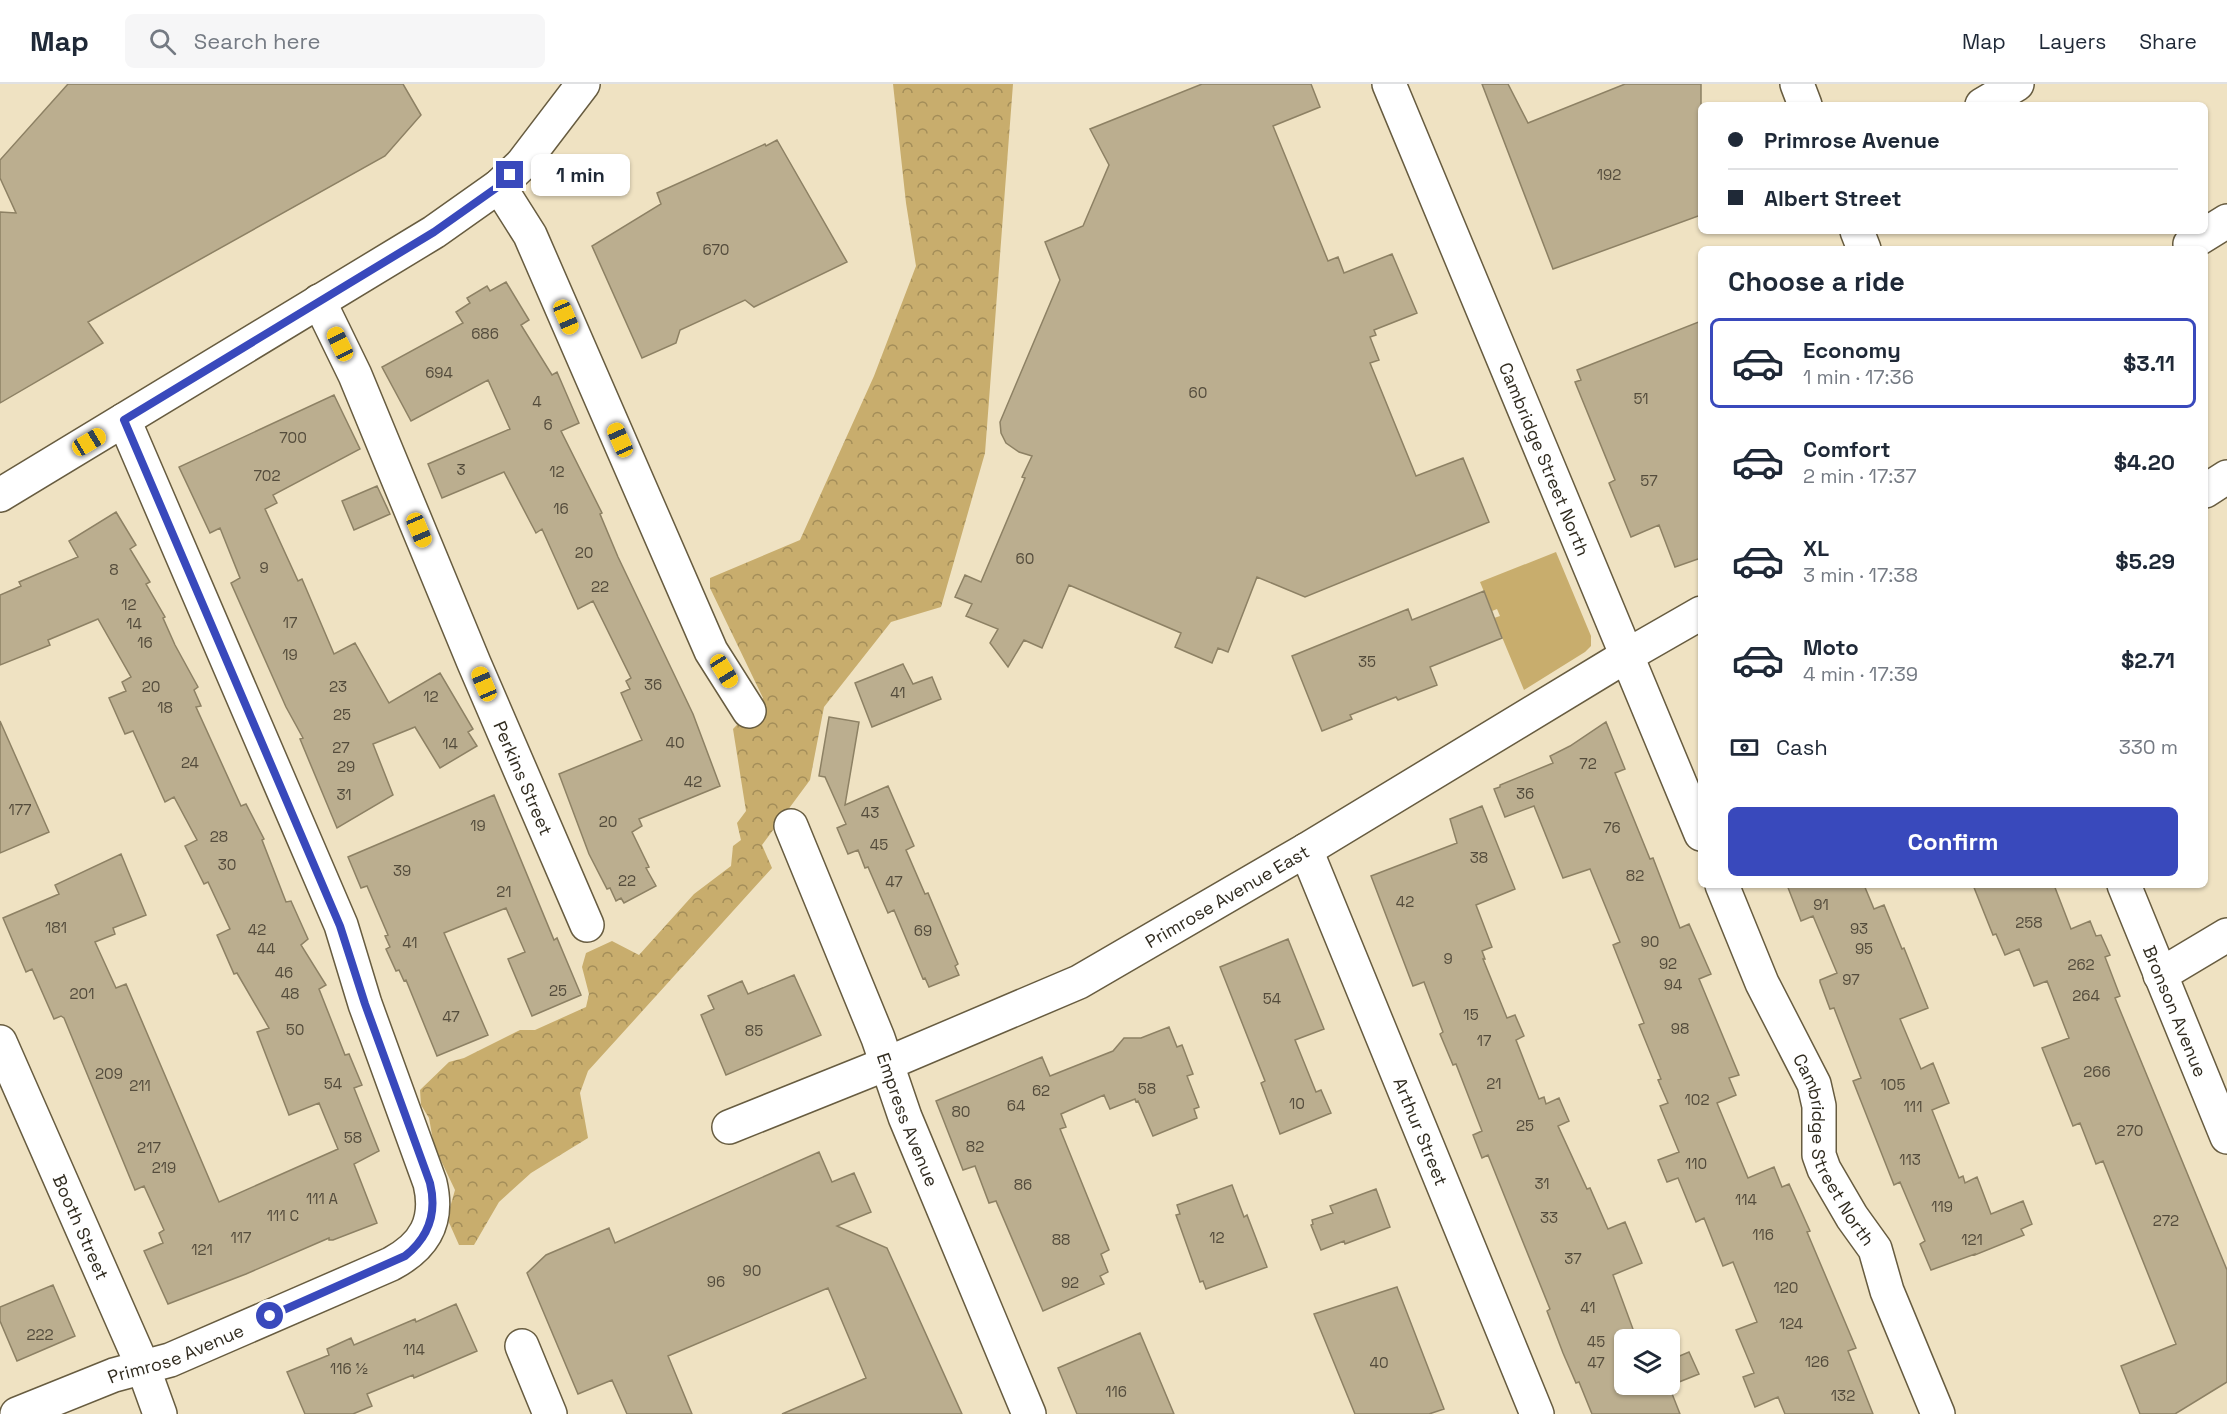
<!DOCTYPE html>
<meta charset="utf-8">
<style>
body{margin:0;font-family:"Space Grotesk",sans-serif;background:#f6f6f7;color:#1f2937;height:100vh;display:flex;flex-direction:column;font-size:22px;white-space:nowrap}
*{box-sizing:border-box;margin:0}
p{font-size:20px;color:#747a83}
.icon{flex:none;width:33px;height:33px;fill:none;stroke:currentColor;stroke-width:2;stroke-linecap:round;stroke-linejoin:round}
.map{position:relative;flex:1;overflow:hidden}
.side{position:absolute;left:1698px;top:162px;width:510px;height:642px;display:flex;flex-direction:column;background:#fff;border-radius:9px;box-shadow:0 2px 4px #0004}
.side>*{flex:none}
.guide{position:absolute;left:1698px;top:18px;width:510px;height:132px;border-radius:9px;box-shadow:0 2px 4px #0004;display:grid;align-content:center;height:132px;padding:0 30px;background:#fff}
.buttons{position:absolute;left:1614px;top:1245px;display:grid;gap:12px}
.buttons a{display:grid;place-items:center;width:66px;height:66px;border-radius:9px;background:#fff;box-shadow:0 2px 4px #0004;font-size:30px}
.end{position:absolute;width:27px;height:27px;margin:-14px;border:8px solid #3949bc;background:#fff;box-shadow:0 0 0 3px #fff}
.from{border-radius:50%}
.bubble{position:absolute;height:42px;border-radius:9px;background:#fff;box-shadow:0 2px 4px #0004;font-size:20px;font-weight:700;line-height:42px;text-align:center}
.car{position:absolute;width:18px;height:36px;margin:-18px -9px;border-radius:8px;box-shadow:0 0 4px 2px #0007;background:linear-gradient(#f5c518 24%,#345 0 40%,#f5c518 0 76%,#345 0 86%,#f5c518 0)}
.guide b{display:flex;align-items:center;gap:21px;height:57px;font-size:22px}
.guide b+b{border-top:2px solid #e0e1e3}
.guide i{width:15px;height:15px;background:#1f2937}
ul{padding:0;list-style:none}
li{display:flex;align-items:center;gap:18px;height:90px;margin:0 12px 9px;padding:0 18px;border:3px solid transparent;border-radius:9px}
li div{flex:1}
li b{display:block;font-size:22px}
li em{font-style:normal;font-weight:700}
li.current{border-color:#3949bc}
li>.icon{width:54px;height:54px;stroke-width:1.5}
h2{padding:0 30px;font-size:27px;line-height:72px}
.pay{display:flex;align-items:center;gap:15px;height:66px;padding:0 30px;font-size:22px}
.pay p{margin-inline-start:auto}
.primary-button{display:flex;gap:12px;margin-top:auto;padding:12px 30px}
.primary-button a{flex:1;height:69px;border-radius:9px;background:#3949bc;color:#fff;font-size:24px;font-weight:700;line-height:69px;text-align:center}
header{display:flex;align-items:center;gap:36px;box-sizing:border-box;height:84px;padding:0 30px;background:#fff;border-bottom:2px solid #e0e1e3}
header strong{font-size:28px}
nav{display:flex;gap:33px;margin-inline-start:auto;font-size:21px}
.search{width:420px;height:54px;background:#f6f6f7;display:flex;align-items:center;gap:15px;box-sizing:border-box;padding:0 21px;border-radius:9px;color:#747a83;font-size:22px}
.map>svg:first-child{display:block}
</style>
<header>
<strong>Map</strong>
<div class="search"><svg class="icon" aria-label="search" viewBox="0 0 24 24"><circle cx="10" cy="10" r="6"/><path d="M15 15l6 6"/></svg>Search here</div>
<nav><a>Map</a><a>Layers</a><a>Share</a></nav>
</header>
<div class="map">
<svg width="2227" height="1330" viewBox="0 0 2227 1330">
<defs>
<pattern id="forest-crowns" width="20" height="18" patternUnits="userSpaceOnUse" patternTransform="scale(1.5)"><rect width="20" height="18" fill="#c8ad6d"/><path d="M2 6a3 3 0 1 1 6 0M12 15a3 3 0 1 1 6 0" fill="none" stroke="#a38d59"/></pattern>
</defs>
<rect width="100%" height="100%" fill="#efe2c2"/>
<path fill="#c8ad6d" d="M1556,468L1591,552V562L1585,568L1524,606L1494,534L1500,532L1497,525L1492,527L1480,498Z"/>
<path fill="url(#forest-crowns)" d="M893,0H1013L985,369L941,523L891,538L824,623L810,696L762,761L772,784L588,987L580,1009L588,1054L531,1089L499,1118L474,1161H459L447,1134L455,1106L434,1062L429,1034L421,1021L420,1006L449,978L464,974L520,946H535L586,923L589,910L582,883L586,869L612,857L639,871L694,810L731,782L733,762L741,756L737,739L746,727L733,645L763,614L710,504V494L800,456L874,292L916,182L906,119Z"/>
<path fill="#bbae8f" stroke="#8d8164" stroke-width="1.5" d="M68,0H403L421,31L385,72L88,238L103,259L0,319V128L16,129L0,94V76Z
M1202,0H1311L1320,23L1273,42L1328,177L1338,173L1344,189L1392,170L1417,229L1374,246L1376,251L1370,253L1379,276L1370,279L1416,392L1463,374L1489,438L1305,513L1257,493L1228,568L1218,564L1212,579L1175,563L1181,549L1069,501L1042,564L1024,556L1008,583L990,559L998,545L966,532L972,520L955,513L965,491L981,498L1025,394L1022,393L1032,372L1019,368L1006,359L1001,349L1000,338L1060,196L1045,158L1083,142L1109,81L1090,45Z
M1482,0H1508L1528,39L1625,0H1701V131L1553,185Z
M777,56L847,178L754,223L745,216L680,246L676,259L642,274L592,162L661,120L657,109L765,60L766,62Z
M506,198L529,236L521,241L552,291L557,288L579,339L561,347L602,429L600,430L618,473L693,630L720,702L639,735L642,742L632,748L649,783L646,784L656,802L624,819L621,814L616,817L610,804L607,805L589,770L559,690L642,656L621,609L630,605L626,597L631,594L593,517L578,525L542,445L536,449L504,388L442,414L428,380L510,345L488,296L411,337L382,283L463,239L456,228L470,219L467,214L487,202L490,207Z
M1701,237V474L1675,483L1659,441L1631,453L1609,399L1615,396L1575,298L1581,296L1577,286Z
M334,311L360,365L273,411L277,419L265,425L298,497L302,495L334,570L355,559L389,619L440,589L473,645L468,648L477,662L440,684L415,643L373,660L393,711L337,744L300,655L303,654L286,623L231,499L240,494L220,444L210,449L179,383Z
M377,402L390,430L354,446L342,417Z
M116,428L136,461L130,465L150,498L146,500L165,533L163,534L175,561L198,603L194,606L201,622L196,623L241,722L246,720L264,755L262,756L286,818L291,817L308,855L301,861L326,901L319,905L345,971L349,970L362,1001L354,1004L379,1067L354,1080L377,1139L333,1156H329V1154L246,1190L168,1220L144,1167L163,1159L159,1149L164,1146L144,1102L135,1106L64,934L61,932L54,935L32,885L26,888L3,834L59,810L55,801L121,770L146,831L113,844L115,850L95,858L116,904L126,900L219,1118L338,1065L319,1019L289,1031L257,948L269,944L237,889L234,890L217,851L230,845L208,798L204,800L185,762L197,756L174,713L165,718L133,647L125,650L109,614L126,607L122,598L131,593L98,535L48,556L50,561L0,581V511L21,502L19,498L78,473L69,457Z
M1484,507L1502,554L1430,583L1437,601L1398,616L1396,613L1350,631L1352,635L1322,647L1292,572L1408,525L1412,536Z
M903,580L913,600L932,593L941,615L872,643L855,599Z
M829,633L859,638L845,721L888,702L914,762L906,766L925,810L928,809L958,880L955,882L959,891L929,903L925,894L923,895L894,826L888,829L868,783L865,784L858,766L848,770L837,744L846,740L825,693L819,692Z
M0,637L49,748L0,769Z
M1606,638L1625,685L1615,689L1650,775L1653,774L1680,844L1689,840L1711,890L1699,895L1739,991L1729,994L1736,1011L1717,1019L1748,1094L1774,1083L1782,1103L1789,1100L1810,1147L1807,1148L1856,1264L1848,1267L1873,1330H1785L1778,1313L1755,1323L1743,1293L1754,1289L1736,1246L1757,1238L1733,1178L1723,1182L1704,1134L1696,1138L1678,1094L1667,1098L1658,1076L1679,1068L1660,1022L1668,1019L1658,996L1661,995L1639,941L1644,939L1613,861L1620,858L1590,785L1563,794L1534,722L1505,733L1494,705L1500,703V701L1553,679L1550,672L1570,662Z
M494,711L554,856L557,854L581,911L532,932L508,875L525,868L506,824L444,849L488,951L437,972L406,896L404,897L399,886L396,887L386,865L390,863L385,852L388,851L367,802L361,804L348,773Z
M1482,722L1515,805L1476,821L1492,863L1482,867L1485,875H1483L1507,934L1515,931L1524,952L1516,956L1539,1015L1544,1013L1546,1020L1559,1014L1569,1037L1558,1042L1587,1105L1590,1104L1608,1145L1625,1138L1642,1179L1613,1191L1637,1256H1624V1300H1670V1276L1689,1268L1699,1290L1669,1302L1680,1330H1592L1579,1298L1576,1299L1563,1269L1547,1227L1550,1225L1488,1071L1482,1074L1473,1051L1482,1047L1456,980L1453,981L1440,950L1443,948L1424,898L1413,902L1371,792L1457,759L1450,735Z
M1787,801H1864L1874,825L1884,821L1902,865L1904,864L1928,924L1900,935L1921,985L1933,979L1949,1019L1932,1026L1959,1094L1963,1092L1965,1099L1977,1093L1991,1130L2023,1117L2032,1140L2021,1145L2024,1151L1975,1171V1170L1931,1186L1920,1160L1925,1157L1900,1098L1894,1101L1853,997L1861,994L1834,924L1830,925L1820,898V896L1837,889L1813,832L1801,837Z
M1973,801H2054L2071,845L2090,837L2096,852L2101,851L2110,871L2105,873L2120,912L2115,914L2227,1186V1298L2175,1330H2140L2121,1282L2176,1260L2103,1077L2096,1080L2080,1039L2073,1042L2042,964L2069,954L2047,897L2034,902L2019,865L2005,871L1996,850L1993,851Z
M1288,855L1324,945L1295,956L1316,1008L1321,1006L1331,1029L1280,1050L1261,999L1265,997L1220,883Z
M794,891L821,951L726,991L701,931L714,925L708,912L742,897L748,910Z
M1169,943L1177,963L1182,961L1193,990L1187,992L1199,1023L1194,1025L1197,1034L1153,1052L1138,1017L1136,1018L1135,1015L1110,1025L1104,1011L1061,1030L1066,1043L1060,1045L1109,1166L1101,1170L1108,1188L1100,1192L1104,1200L1043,1227L996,1117L989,1119L975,1082L963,1086L936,1017L1042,973L1050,992L1113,967L1124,954H1141Z
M819,1068L832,1098L854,1089L871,1128L837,1142L887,1164L962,1330H782L866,1294L828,1204L668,1272L692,1330H627L612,1296L578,1310L527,1189L546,1171L609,1144L615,1159Z
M1232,1101L1244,1133L1247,1131L1267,1183L1206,1205L1203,1197L1200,1198L1176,1131L1180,1130L1177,1121Z
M1376,1105L1390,1143L1345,1160L1344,1157L1321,1166L1311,1141L1313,1140L1312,1136L1333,1129L1330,1122Z
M53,1201L75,1252L17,1277L0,1237V1223Z
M1397,1203L1444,1325L1429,1330H1355L1314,1230Z
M456,1220L477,1267L414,1294L413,1291L367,1310L372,1322L353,1330H305L287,1288L329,1271L327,1265L351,1254L354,1261L415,1235L416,1238Z
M1140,1249L1174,1330H1077L1058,1284Z"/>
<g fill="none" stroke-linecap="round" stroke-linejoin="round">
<defs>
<g id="minor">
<path id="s1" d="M1389,0L1701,750"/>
<path d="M1982,21L2017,0"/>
<path d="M499,102L530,151L711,567L749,627"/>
<path d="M2190,160L2227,137"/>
<path id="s2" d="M319,217L355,291L474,579L587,841"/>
<path d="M2205,407L2227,393"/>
<path id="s3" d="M791,742L878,954L905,1033L1029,1330"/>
<path id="s4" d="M1306,766L1537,1330"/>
<path id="s5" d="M1722,801L1762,899L1814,1000L1819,1022V1071L1824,1085L1852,1133L1875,1165L1887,1207L1938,1330"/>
<path d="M2160,891L2227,851"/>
<path id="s6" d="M729,1043L886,980L1079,898L1306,766L1626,572L1701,529"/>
<path d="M522,1262L550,1330"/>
<path id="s7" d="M17,1330L114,1291L170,1276L391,1180C425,1162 439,1137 430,1099L365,920L341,841L124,336"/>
</g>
<g id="secondary">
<path d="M1797,0L1805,21"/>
<path d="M1857,147L1864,165"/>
<path d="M0,411L434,148L499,102L522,80L583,0"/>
<path id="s8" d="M2124,801L2227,1053"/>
<path id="s9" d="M0,958L143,1283L160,1330"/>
</g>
</defs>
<use href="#minor" stroke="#675c40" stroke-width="36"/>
<use href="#secondary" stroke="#675c40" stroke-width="36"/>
<use href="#minor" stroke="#fff" stroke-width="33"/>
<use href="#secondary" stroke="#fff" stroke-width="33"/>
</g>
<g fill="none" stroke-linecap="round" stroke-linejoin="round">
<path stroke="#3949bc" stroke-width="8" d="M270,1232L405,1172C429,1153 437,1128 430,1099L365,920L340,842L124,336L434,148L499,102L510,91"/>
</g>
<g text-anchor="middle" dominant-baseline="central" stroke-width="5" stroke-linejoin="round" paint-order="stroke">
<g font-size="15" fill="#544c3c">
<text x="1609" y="90">192</text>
<text x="716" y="165">670</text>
<text x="485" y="249">686</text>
<text x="439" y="288">694</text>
<text x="1198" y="308">60</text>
<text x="1641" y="314">51</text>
<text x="537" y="317">4</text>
<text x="548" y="340">6</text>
<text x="293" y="353">700</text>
<text x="461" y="385">3</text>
<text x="557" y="387">12</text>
<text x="267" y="391">702</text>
<text x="1649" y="396">57</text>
<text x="561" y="424">16</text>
<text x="584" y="468">20</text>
<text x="1025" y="474">60</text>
<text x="264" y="483">9</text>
<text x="114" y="485">8</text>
<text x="600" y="502">22</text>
<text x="129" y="520">12</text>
<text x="290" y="538">17</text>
<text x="134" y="539">14</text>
<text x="145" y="558">16</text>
<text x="290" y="570">19</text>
<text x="1367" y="577">35</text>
<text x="653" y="600">36</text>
<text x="151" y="602">20</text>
<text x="338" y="602">23</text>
<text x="898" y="608">41</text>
<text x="431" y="612">12</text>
<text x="165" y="623">18</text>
<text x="342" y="630">25</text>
<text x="675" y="658">40</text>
<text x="450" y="659">14</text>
<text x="341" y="663">27</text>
<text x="190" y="678">24</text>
<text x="1588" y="679">72</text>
<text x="346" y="682">29</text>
<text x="693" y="697">42</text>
<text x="1525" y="709">36</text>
<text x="344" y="710">31</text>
<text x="20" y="725">177</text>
<text x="870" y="728">43</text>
<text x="608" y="737">20</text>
<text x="478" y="741">19</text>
<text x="1612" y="743">76</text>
<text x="219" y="752">28</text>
<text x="879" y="760">45</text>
<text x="1479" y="773">38</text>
<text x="227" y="780">30</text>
<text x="402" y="786">39</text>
<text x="1635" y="791">82</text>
<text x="627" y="796">22</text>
<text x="894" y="797">47</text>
<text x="504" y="807">21</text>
<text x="1405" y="817">42</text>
<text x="1821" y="820">91</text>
<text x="2029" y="838">258</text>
<text x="56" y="843">181</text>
<text x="1859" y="844">93</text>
<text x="257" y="845">42</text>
<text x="923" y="846">69</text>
<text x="1650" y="857">90</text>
<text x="410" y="858">41</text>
<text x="266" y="864">44</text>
<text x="1864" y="864">95</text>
<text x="1448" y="874">9</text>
<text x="1668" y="879">92</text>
<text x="2081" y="880">262</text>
<text x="284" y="888">46</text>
<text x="1851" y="895">97</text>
<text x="1673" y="900">94</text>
<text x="558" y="906">25</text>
<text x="82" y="909">201</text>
<text x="290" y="909">48</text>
<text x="2086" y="911">264</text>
<text x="1272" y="914">54</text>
<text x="1471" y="930">15</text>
<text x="451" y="932">47</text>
<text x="1680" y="944">98</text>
<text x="295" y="945">50</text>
<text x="754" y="946">85</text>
<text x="1484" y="956">17</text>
<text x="2097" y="987">266</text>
<text x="109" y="989">209</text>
<text x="333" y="999">54</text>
<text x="1494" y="999">21</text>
<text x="1893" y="1000">105</text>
<text x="140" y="1001">211</text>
<text x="1147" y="1004">58</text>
<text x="1041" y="1006">62</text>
<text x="1697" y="1015">102</text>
<text x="1297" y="1019">10</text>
<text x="1016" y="1021">64</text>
<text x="1913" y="1022">111</text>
<text x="961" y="1027">80</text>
<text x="1525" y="1041">25</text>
<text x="2130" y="1046">270</text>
<text x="353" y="1053">58</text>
<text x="975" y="1062">82</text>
<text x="149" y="1063">217</text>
<text x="1910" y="1075">113</text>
<text x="1696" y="1079">110</text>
<text x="164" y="1083">219</text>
<text x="1542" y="1099">31</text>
<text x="1023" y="1100">86</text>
<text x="322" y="1114">111 A</text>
<text x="1746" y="1115">114</text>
<text x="1942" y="1122">119</text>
<text x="283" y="1131">111 C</text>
<text x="1549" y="1133">33</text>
<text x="2166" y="1136">272</text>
<text x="1763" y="1150">116</text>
<text x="241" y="1153">117</text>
<text x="1217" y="1153">12</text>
<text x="1061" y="1155">88</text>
<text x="1972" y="1155">121</text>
<text x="202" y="1165">121</text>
<text x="1573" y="1174">37</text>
<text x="752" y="1186">90</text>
<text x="716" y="1197">96</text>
<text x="1070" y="1198">92</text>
<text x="1786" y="1203">120</text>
<text x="1588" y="1223">41</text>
<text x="1791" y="1239">124</text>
<text x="40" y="1250">222</text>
<text x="1596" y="1257">45</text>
<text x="414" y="1265">114</text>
<text x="1817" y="1277">126</text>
<text x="1379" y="1278">40</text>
<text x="1596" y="1278">47</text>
<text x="349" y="1284">116 ½</text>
<text x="1116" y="1307">116</text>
<text x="1843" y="1311">132</text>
</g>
<g font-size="18" fill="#312c20" stroke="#efe2c2">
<text stroke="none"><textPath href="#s1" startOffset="406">Cambridge Street North</textPath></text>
<text stroke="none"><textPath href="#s2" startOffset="519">Perkins Street</textPath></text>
<text stroke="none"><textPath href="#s6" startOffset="550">Primrose Avenue East</textPath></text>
<text stroke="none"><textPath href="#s8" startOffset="136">Bronson Avenue</textPath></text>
<text stroke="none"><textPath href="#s3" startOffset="316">Empress Avenue</textPath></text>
<text stroke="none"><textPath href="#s4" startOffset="304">Arthur Street</textPath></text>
<text stroke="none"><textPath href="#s5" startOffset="290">Cambridge Street North</textPath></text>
<text stroke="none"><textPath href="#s9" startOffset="202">Booth Street</textPath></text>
<text stroke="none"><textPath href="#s7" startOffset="170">Primrose Avenue</textPath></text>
</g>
</g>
</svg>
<div class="buttons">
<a><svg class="icon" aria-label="layers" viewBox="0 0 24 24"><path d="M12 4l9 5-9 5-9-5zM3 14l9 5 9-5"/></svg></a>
</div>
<i class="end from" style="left:270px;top:1232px"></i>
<i class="end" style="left:510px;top:91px"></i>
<div class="bubble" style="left:531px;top:70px;width:99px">1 min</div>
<i class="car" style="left:566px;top:233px;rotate:157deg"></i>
<i class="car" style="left:340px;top:260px;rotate:334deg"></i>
<i class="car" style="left:620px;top:356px;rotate:336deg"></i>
<i class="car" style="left:89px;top:358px;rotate:59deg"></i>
<i class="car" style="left:419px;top:446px;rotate:157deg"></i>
<i class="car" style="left:724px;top:587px;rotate:148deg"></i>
<i class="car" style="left:484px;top:600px;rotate:337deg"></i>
<div class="guide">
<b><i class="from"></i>Primrose Avenue</b>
<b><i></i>Albert Street</b>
</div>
<section class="side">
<h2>Choose a ride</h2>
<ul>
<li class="current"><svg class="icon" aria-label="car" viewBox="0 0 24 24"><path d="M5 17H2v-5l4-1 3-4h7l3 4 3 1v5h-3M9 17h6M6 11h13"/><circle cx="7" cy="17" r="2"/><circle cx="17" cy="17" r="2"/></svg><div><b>Economy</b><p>1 min · 17:36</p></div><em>$3.11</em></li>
<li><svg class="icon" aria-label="car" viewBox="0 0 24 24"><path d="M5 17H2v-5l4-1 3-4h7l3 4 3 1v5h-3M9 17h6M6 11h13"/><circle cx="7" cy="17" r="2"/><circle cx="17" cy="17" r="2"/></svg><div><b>Comfort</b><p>2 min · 17:37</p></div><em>$4.20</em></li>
<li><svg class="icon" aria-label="car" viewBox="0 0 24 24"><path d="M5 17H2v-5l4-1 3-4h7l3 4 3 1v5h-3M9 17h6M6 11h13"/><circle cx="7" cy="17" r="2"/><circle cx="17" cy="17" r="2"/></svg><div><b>XL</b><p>3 min · 17:38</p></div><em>$5.29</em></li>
<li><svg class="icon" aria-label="car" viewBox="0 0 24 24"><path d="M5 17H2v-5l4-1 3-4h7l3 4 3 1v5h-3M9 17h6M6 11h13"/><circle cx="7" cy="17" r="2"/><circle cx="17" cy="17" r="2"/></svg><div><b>Moto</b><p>4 min · 17:39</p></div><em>$2.71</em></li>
</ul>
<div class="pay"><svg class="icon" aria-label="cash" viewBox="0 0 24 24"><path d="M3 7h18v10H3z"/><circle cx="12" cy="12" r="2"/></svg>Cash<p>330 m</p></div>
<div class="primary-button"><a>Confirm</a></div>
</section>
</div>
